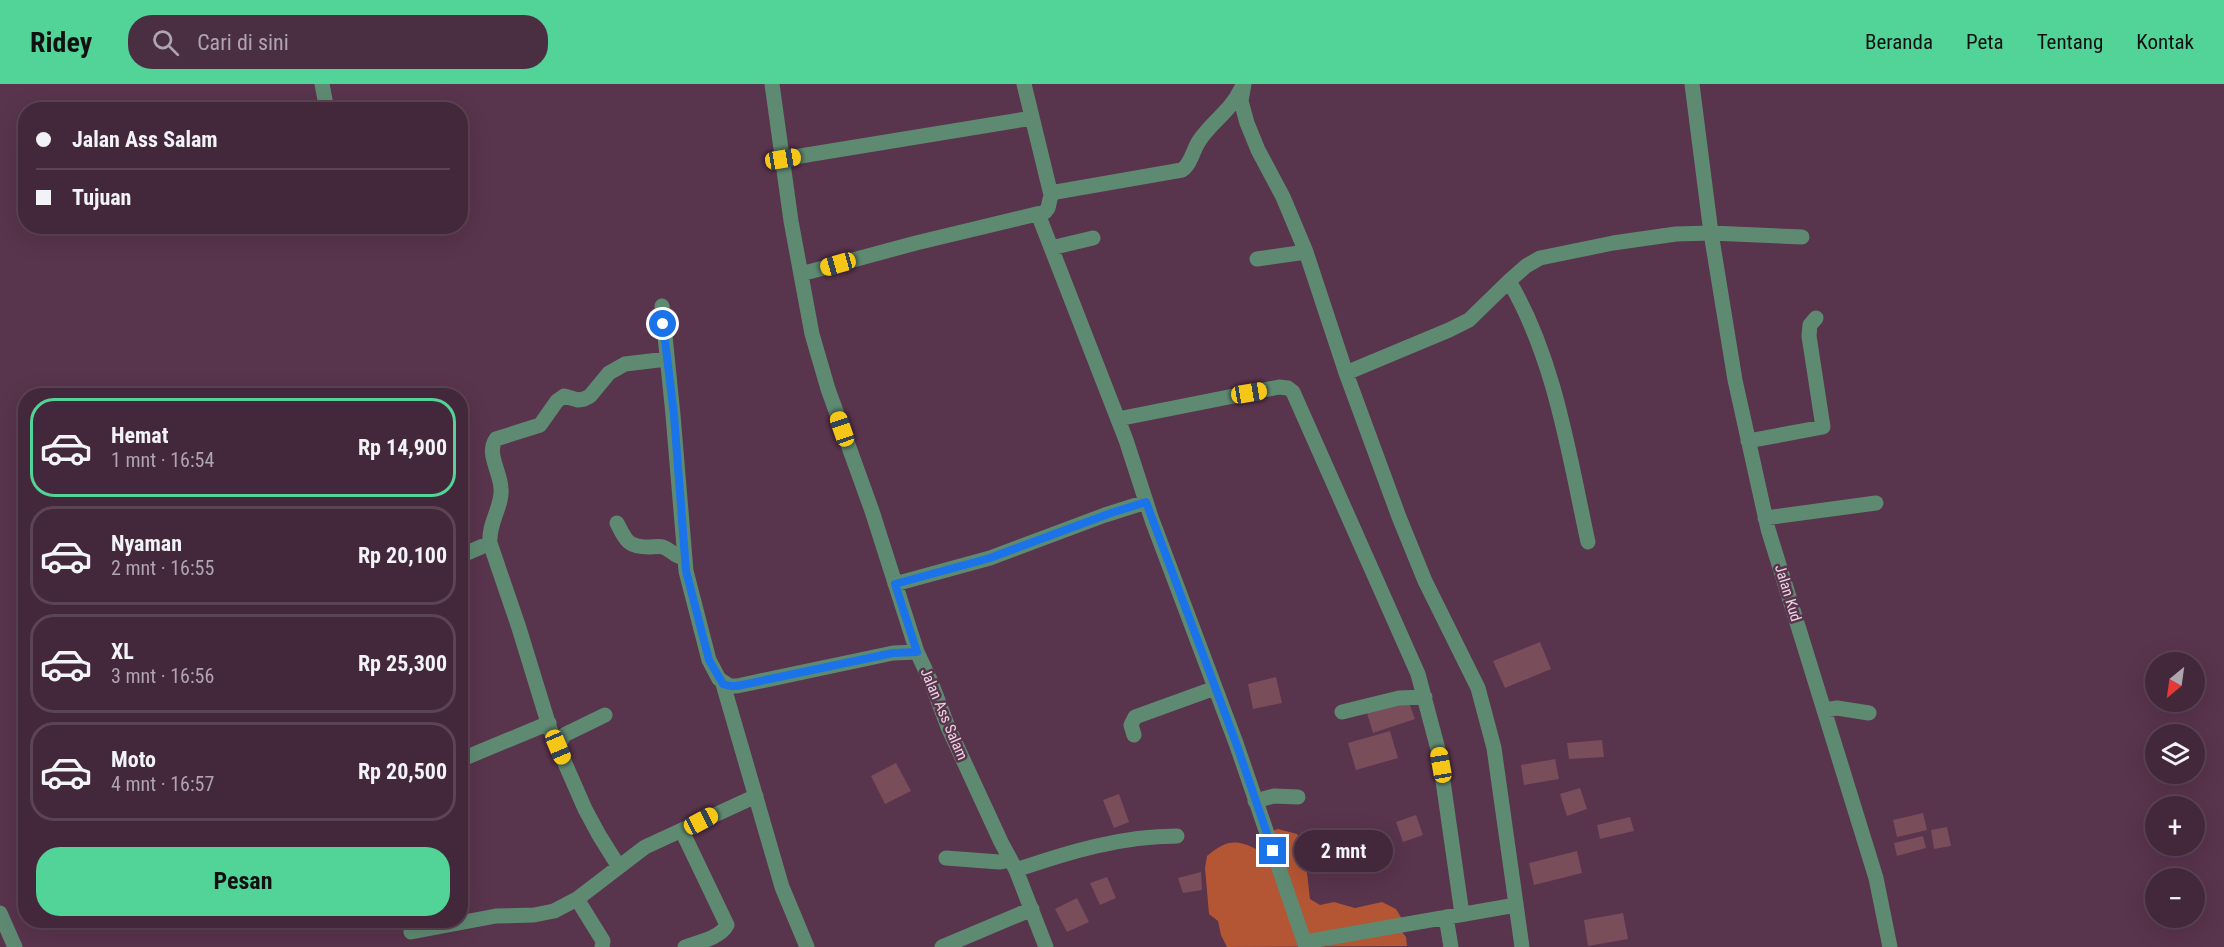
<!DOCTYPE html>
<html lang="id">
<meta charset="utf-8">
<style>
body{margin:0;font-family:"Roboto Condensed",sans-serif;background:#4a2f42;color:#f1f3f6;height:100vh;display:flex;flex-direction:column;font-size:22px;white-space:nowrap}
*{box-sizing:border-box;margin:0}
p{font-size:20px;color:#afa5af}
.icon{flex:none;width:33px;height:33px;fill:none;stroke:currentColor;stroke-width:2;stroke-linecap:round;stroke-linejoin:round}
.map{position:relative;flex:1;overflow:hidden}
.sheet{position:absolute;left:18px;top:304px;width:450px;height:540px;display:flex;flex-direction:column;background:#43273a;border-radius:24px;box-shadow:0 6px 24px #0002,0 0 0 2px #5b4454}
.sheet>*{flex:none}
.top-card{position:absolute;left:18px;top:18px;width:450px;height:132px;border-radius:24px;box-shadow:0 6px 24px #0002,0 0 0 2px #5b4454;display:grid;align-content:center;height:132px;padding:0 18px;background:#43273a}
.needle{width:39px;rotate:209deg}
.buttons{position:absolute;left:2145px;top:568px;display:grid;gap:12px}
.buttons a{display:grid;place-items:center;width:60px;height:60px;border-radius:50%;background:#43273a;box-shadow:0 6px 24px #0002,0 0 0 2px #5b4454;font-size:30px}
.end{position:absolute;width:27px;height:27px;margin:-14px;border:8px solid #1a73e8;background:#fff;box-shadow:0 0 0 3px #fff}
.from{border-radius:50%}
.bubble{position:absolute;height:42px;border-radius:21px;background:#43273a;box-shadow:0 6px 24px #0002,0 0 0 2px #5b4454;font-size:20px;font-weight:700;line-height:42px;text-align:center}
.car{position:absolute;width:18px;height:36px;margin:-18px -9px;border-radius:8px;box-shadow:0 0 4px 2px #0007;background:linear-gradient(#f5c518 24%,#345 0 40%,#f5c518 0 76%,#345 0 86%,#f5c518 0)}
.top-card b{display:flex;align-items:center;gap:21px;height:57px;font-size:22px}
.top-card b+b{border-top:2px solid #5b4454}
.top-card i{width:15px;height:15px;background:#f1f3f6}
ul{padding:10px 0 0;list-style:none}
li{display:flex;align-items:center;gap:18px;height:99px;margin:0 12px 9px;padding:0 6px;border:3px solid #5b4454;border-radius:24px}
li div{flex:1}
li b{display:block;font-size:22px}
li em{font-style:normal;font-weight:700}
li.on{border-color:#52d397}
li>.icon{width:54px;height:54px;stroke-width:1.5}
.primary-button{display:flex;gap:12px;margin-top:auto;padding:12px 18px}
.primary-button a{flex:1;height:69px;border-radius:24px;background:#52d397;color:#111;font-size:24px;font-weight:700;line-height:69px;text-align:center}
header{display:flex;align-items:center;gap:36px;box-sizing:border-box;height:84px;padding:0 30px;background:#52d397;color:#111}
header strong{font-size:28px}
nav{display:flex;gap:33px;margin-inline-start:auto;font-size:21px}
.search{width:420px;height:54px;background:#4a2f42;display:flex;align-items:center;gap:15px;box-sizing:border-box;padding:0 21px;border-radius:24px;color:#afa5af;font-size:22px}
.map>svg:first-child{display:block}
</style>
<header>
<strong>Ridey</strong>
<div class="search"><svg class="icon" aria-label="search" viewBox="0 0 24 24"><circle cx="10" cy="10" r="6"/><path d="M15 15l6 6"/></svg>Cari di sini</div>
<nav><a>Beranda</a><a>Peta</a><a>Tentang</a><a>Kontak</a></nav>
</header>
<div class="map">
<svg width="2224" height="863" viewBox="0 0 2224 863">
<rect width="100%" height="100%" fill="#59344d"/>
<path fill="#b45533" d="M1278,745L1297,750L1304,763L1310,815L1320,821L1334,818L1355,824L1382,818L1396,825L1402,835V848L1406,853L1407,862L1227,863L1221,851L1218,837L1209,830L1205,784L1207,772C1224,757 1236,754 1256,765L1270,748Z"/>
<path fill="#7a4d5b" d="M1540,558L1551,585L1505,604L1493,577Z
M1276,593L1282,619L1253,625L1248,600Z
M1408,616L1415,635L1373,649L1367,629Z
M1390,647L1398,674L1356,686L1348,659Z
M1602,656L1604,673L1569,675L1567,659Z
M1555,675L1559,695L1524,701L1521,681Z
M896,679L911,707L885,720L871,692Z
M1580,704L1587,725L1567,732L1560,710Z
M1119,710L1129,738L1114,744L1103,716Z
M1923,729L1927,746L1897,753L1893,736Z
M1416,731L1423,751L1403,758L1396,738Z
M1630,733L1634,747L1600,755L1597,741Z
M1947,743L1951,762L1934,765L1931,746Z
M1923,752L1926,764L1897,772L1894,759Z
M1577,767L1582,789L1534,801L1529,779Z
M1201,788L1202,806L1183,809L1178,794Z
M1107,793L1116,814L1100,821L1090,799Z
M1077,814L1089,838L1067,848L1055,825Z
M1623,829L1628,855L1588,862L1584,836Z"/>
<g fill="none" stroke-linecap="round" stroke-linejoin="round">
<path stroke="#5f8a72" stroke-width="15" d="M322,0L327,26
M772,0L791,137L812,250L828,305L872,427L917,568L931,598L948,643L1001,758L1016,786L1046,863
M1024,0L1051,111
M1244,0L1241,17L1247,39L1258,66L1283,113L1306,168L1346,289L1399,433L1425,497L1478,604L1494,664L1522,863
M1692,0L1711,149L1735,296L1768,445L1876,794L1890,863
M782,75L1032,34
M1038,130L1126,356L1152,436L1236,659L1306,863
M1051,164L1093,154
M1257,175L1306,168
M801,190L916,159L1045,128L1048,124L1051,111L1056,108L1182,86C1191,80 1193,66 1199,57C1212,37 1230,28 1241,5
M1509,197C1555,275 1569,371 1588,458
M662,222L673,331L686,487L709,576L719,595L730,602H737L893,569L917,568
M1346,289L1449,246L1469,236L1509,197L1526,182L1540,174L1613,159L1676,150L1711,149L1802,153
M1118,335L1279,303L1288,304L1293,308L1418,590L1439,669L1462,830
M1748,357L1823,343L1809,252L1810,241L1816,234
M1765,434L1876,419
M617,439C626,457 628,463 649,463C653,463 659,462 663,463C672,466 674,473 685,474
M460,472L490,459
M895,500L990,474L1105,431L1146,418
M723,600L782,803L807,863
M1825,626L1837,624L1869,629
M1342,628L1399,614L1425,613
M1134,651L1131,641L1135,633L1215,604
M558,663L564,651L605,631
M460,676L549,639
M1255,717L1274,712L1298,713
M682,747L727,841C720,854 699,858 685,863
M946,774L999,778L1010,776
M619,783L599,751L585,725L550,645L519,544L490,459C488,439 503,422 501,404C500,387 486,369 496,355L540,341L557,317L564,312L578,316L584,315L590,312L609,289L625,280L667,275
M1016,786C1069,768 1121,752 1177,752
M577,815L603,857L602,863
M0,829L15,863
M1446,833L1451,863
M411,848L496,832L534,831L554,827L577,815L645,763L756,712
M1305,858L1516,821
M942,863L1032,825"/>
</g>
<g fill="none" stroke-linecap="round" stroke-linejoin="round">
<path stroke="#1a73e8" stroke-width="8" d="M663,240L674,331L686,487L709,576L723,600L730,602H737L893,569L917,568L895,500L990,474L1111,429L1146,418L1236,659L1273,767"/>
</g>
<g text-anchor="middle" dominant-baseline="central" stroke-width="5" stroke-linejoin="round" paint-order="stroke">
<g font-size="15" fill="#edd6e4" stroke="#59344d">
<text transform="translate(1788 509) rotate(73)">Jalan Kud</text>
<text transform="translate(944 630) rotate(67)">Jalan Ass Salam</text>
</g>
</g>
</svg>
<div class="buttons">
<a><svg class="needle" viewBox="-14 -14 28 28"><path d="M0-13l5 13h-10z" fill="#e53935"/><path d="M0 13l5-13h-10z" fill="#afa5af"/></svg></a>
<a><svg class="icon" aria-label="layers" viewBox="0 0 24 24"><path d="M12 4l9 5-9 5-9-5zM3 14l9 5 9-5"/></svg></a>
<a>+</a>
<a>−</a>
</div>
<i class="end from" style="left:663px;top:240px"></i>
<i class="end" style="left:1273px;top:767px"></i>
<div class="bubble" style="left:1294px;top:746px;width:99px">2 mnt</div>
<i class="car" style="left:783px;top:75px;rotate:81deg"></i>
<i class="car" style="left:838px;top:180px;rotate:254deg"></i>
<i class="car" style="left:1249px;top:309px;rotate:80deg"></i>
<i class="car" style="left:842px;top:345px;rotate:341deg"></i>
<i class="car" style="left:558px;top:663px;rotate:157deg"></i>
<i class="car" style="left:1441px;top:681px;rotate:350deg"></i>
<i class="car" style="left:701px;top:737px;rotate:62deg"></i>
<div class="top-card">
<b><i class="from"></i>Jalan Ass Salam</b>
<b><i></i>Tujuan</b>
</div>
<section class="sheet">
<ul>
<li class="on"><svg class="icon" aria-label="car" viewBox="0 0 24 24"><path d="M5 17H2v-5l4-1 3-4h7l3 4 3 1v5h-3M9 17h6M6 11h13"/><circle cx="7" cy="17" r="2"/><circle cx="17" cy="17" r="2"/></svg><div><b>Hemat</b><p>1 mnt · 16:54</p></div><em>Rp 14,900</em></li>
<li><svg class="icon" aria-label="car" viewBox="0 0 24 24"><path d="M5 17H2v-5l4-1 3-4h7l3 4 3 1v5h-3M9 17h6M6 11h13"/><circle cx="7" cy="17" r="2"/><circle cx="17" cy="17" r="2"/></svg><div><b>Nyaman</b><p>2 mnt · 16:55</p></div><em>Rp 20,100</em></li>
<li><svg class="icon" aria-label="car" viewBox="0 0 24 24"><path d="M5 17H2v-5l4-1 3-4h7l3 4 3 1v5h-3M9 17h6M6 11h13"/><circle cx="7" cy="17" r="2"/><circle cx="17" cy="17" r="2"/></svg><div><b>XL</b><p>3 mnt · 16:56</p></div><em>Rp 25,300</em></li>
<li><svg class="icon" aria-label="car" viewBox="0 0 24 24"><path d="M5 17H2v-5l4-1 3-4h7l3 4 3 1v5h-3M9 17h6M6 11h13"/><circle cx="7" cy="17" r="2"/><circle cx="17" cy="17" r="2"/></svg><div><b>Moto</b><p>4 mnt · 16:57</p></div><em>Rp 20,500</em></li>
</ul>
<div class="primary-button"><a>Pesan</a></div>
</section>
</div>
